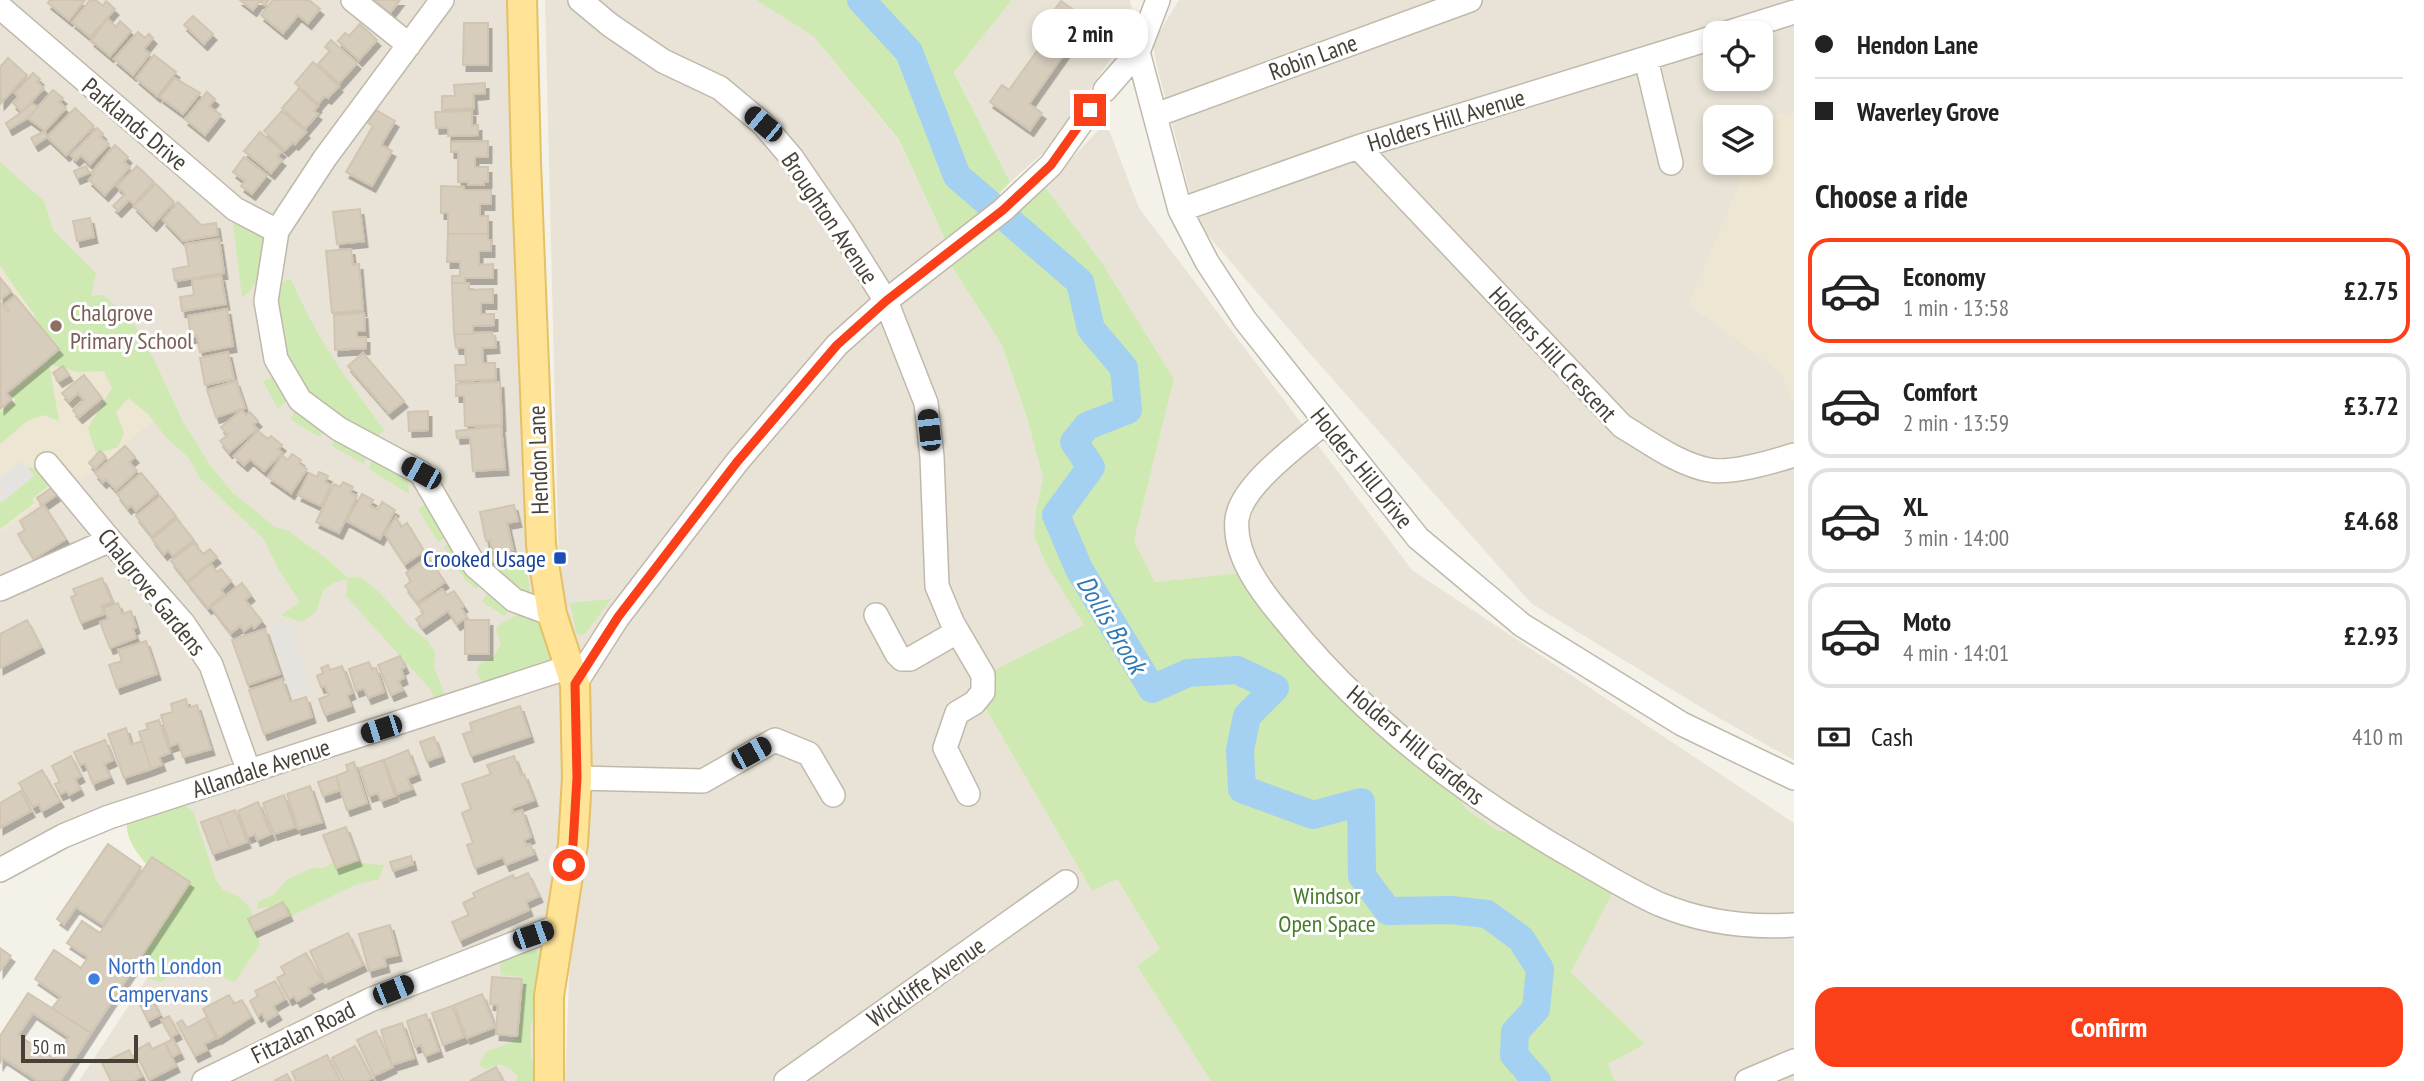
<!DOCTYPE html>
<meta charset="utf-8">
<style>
body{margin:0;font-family:"PT Sans Narrow",sans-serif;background:#f6f6f6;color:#222;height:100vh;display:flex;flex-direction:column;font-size:26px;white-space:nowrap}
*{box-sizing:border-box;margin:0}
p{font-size:23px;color:#767676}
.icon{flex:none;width:38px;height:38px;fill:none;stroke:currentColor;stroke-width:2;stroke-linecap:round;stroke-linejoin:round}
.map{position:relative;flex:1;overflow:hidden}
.details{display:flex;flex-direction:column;background:#fff;width:630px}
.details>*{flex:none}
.top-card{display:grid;align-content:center;height:154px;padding:0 21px;background:#fff}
.fabs{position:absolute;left:1703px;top:21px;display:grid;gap:14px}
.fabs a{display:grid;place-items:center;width:70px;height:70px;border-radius:14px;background:#fff;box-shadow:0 4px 10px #0003;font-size:35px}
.scale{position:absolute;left:21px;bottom:18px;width:117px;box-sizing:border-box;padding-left:7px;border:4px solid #484137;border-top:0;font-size:19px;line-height:24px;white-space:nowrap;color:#484137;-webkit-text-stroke:5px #fff;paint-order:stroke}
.end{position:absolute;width:32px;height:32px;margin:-16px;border:9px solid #fb3f18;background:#fff;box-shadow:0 0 0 4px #fff}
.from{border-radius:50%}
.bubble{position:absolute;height:49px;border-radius:21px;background:#fff;box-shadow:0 4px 10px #0003;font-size:23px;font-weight:700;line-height:49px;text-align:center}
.car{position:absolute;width:21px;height:42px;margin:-21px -10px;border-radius:9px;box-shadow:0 0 5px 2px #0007;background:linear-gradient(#222 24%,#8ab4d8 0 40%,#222 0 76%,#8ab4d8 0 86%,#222 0)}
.top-card b{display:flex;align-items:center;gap:24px;height:66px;font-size:26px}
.top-card b+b{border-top:2px solid #e0e0e0}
.top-card i{width:18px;height:18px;background:#222}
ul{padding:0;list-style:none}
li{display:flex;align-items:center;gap:21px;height:105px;margin:0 14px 10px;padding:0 7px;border:4px solid #e0e0e0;border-radius:21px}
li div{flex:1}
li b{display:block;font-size:26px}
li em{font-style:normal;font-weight:700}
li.active{border-color:#fb3f18}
li>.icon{width:63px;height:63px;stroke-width:1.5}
h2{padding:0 21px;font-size:32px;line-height:84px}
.pay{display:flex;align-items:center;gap:18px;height:77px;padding:0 21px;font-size:26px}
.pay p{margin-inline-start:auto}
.cta{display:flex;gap:14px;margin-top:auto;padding:14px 21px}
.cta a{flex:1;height:80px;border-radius:21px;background:#fb3f18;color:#fff;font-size:28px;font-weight:700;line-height:80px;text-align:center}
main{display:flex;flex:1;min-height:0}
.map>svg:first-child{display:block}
</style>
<main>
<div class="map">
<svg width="1794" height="1081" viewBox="0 0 1794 1081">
<defs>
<filter id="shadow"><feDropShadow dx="3.5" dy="6" stdDeviation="0" flood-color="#0004"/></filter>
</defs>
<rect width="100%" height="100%" fill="#f4f1e8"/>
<path fill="#e8e3d6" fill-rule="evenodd" d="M0,0H522L541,539L575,684L547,1081H79L147,978L142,965L219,917L183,794L0,870Z
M545,0H756L813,36L899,141L949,248L951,265L1002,345L1027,418L1043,478L1036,510L1035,536L1046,564L1085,625L994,670L988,667L983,704L1092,891L1117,879L1160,949L1137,966L1211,1081H565L571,929L591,713L560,613Z
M1012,0H1130L1134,16L1121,43L1068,123L1043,153L1010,182L954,71Z
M1179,0H1794V113L1768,116L1761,135L1760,117H1715V163H1749L1689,304L1782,373L1794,402V760L1717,717L1532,604L1312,356L1198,224L1155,58L1153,42ZM1715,33H1760V79H1715Z
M1106,122L1139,208L1412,570L1794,823V1081H1615L1608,1064L1645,1044L1571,972L1614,888L1523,835L1497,830L1466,809L1453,787L1240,573L1155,582L1134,541L1174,379L1102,263L1045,187Z"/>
<path fill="#ede6d2" d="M1794,113V402L1781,373L1689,304L1749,163H1760L1761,135L1768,116Z
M0,190L171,405L81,482L75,476L0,533Z"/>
<path fill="#cee9b1" d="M756,0H1012L954,72L1010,182L949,248L899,140L813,36Z
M0,162L44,201L53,230L96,273L91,296L103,295L131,319L155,362L183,422L212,468L232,492L275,527L287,530L327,559L348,578L361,577L381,594L409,626L428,641L435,652L434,667L444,694L433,697L431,690L346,596L348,579L333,583L323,590L316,612L302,622L281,615L300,602L278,568L264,539L200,478L188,457L167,438L148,414L128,398L116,412L124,433L118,447L96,454L88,428L112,388L104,371L78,372L49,364L59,421L43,415L27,421L0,444V412L16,400L10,394L48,362L43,354L33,308V313L0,266Z
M1045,187L1102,263L1174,379L1134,541L1155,582L1240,573L1453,787L1466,809L1497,830L1523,835L1615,888L1571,972L1645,1044L1608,1064L1615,1081H1211L1137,966L1160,949L1117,879L1092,891L983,704L993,683L994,670L1084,625L1046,564L1034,536L1036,510L1043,478L1027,418L1002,345L951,265Z
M233,224H249L267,237C264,259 262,283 242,297Z
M291,279C316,338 347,380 384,430L376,438L345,425L293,380L275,313L283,281Z
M277,375L291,396L278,409L263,381Z
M298,408L327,426L319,437L290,419Z
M336,436L367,452L364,464L332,446Z
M373,456L407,474L409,494L369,469Z
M27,467L45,470L53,482L32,499L34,503L0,529V503L34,476Z
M427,504L447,536L438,542L418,509Z
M450,543L482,583L476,589L465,580L444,547Z
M526,563L531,601L481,565Z
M488,592L511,605L505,616L482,602Z
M611,599L585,634L577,635L570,603Z
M523,610L541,616L554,659L483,682L476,673L479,665L493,657L501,644L496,629C503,619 515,619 523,610Z
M184,805L193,811L216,880L223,890L239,897L251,909L260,944L235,982C219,977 207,967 191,962L160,982L147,977L126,962L153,872C142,858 126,843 127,824Z
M337,860C354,860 366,865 384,865L379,879L357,884L291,916L269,907L257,909L258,902L273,895L288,879L312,868H324Z
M533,947L541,955L536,1007L530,1030L531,1055L537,1081H516L518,1076L511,1069L500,1064L486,1069L479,1065L486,1052L510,1043L519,1035L524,977L501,975L500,963Z"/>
<path fill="#e5e3e0" d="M21,461L34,476L1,503L0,478Z
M288,622L311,691L293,698L270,629Z"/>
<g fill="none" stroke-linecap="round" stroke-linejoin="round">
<path stroke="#a4d0f1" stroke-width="28" d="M861,0L909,52L957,176L1080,282L1091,329L1124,368L1128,410L1087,426L1074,442L1091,467L1056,515L1079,569L1152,689L1188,673L1237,670L1275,688L1247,716L1240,750L1242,789L1313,815L1361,802L1362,876L1388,911L1451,910L1487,914L1521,939L1540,969L1536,1009L1515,1032L1514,1055L1537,1081"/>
</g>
<path fill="#d6cdbd" stroke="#d1c5b1" stroke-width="2" fill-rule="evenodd" filter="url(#shadow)" d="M50,0H85L69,20L48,3Z
M90,0H96L103,6L106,1L115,9L90,37L72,22Z
M240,0H269L265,5L260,1L253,10Z
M273,0H309L320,9L308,23L298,15L283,33L261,15Z
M374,0H400L390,13Z
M1061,1L1101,29L1089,46L1076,37L1029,104L1042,113L1030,130L990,102L1002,85L1009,90L1057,23L1049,17Z
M193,16L213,34L204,44L184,25Z
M108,19L116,27L120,21L131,31L110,56L91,40Z
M464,23H488V65H463Z
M360,24L377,40L359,60L338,41L345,33L349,36Z
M138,32L145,38L149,34L153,38L144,49L150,54L133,75L114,59Z
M331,40L357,63L339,83L318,64L330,51L325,47Z
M154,55L176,72L157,96L136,78Z
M8,58L27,75L1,103L0,67Z
M313,62L339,86L328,98L325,96L318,104L295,83Z
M33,73L40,79L37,82L44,88L22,112L13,103L19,97L15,93Z
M175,78L200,93L183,114L160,97Z
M485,83V93L473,94L474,108L442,110V96H455L454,85Z
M299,89L318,106L314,111L318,114L305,129L282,108Z
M53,90L63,98L59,102L66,108L45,131L28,118Z
M207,92L215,99L209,106L221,115L205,135L185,119Z
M31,103L38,107L28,118L9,129L6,123L22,112Z
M75,108L94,126L66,155L47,137Z
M376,110L395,121L381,145L392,151L372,186L346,172L373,126L368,123Z
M282,111L306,132L295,144L293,142L285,150L264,131Z
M472,111V126L478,125V135L448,136V127L436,128L435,112Z
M97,128L103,134L100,137L109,144L90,164L81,155L76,160L71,155Z
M45,131L47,137L35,145L31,138Z
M260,132L282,151L277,156L282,160L271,173L244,151Z
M488,141V157H475V167H488V182H484V185H468V182H458V152H451V142Z
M115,145L128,157L124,162L130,167L105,195L89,180L94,174L92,172Z
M244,157L267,175L252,194L241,186L245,181L233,172Z
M86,166L89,173L77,178L74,171Z
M137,166L154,182L134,204L129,200L118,211L113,206L125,194L117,186Z
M156,184L174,202L153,225L134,206Z
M441,186L464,187V190H491V204H480V216H488V234H448V213H441Z
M178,202L201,225L216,223L218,235L183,241L163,220Z
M360,209L364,241L337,244L333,212Z
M90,218L94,237L77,241L73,221Z
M448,234H488V240H491V251H479V265L493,264V278H465V283H452V276H460V262H447Z
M219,239L224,273L175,281L173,269L189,266L185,244Z
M351,249L353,265L359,264L363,310L332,313L326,251Z
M221,276L226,304L182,311L180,297L194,295L192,280Z
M0,278L11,291L0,300Z
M452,283H469V290L493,289V303H481V314H494V325L473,326V334H454Z
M15,296L59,349L6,393L11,399L1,408L0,302L8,312L9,310L5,304Z
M227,309L233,346L200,352L197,336L191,337L188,316Z
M364,313L365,331H357V337H366V348L335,350L334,315Z
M492,332V336H495L496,347L482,348L483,363H495L496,379L456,381L455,365H466L465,348H456L454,334Z
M228,352L234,379L205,385L200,358Z
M363,353L404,401L389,413L348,366Z
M63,366L69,375L59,381L53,373Z
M84,375L102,398L79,417L73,410L84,400L78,393L69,401L62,393Z
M236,381L245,408L216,417L207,390Z
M500,382L502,425L465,426L464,396H456V384Z
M242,410L246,415L250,412L258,421L253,425L257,429L229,452L220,441L228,435L221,427Z
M428,411V430L409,431L408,412Z
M501,426L505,469L473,471L470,437L457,438L456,431Z
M258,431L268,439L271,436L282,445L278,449L282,453L264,471L250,459L244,465L234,456Z
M125,446L135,457L129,462L137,471L116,490L106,479L103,482L95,473Z
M100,451L106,457L95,469L89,463Z
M292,454L301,460L299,464L307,469L291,493L268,477L282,456L288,460Z
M319,472L328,476L325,482L331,485L321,506L298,495L309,473L317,477Z
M141,473L158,493L136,511L131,505L128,508L117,494Z
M343,482L353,487L350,493L357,496L339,533L316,522L334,484L340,487Z
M57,484L62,491L42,505L37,498Z
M362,494L373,500L370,506L378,510L382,502L395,510L380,539L347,521Z
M160,496L176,516L152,536L136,516Z
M44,505L66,539L34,559L18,534L25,530L20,521Z
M514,505L518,521L507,523L513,550L493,554L490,540L486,541L480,512Z
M396,517L401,527L407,523L424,551L405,564L385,534Z
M177,519L194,540L173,556L168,550L164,554L152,539Z
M194,543L203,554L210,549L217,557L187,581L171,561Z
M508,551L509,562H486L485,556Z
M428,557L445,582L417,602L405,586L411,581L406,573Z
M211,564L217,572L221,569L231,581L221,590L224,594L208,608L188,583Z
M102,578L112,602L101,606L104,614L81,623L71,597L76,595L73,589Z
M242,583L251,595L245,600L262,621L254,628L252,625L244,631L240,626L231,633L211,607Z
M442,589L447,595L454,591L464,606L461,608L467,617L457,624L448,611L423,628L416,619L424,613L418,605Z
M118,603L122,614L131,611L136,627L133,629L136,638L110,648L100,622L108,619L104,608Z
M27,620L41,647L0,668V634Z
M465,620H489V654H465Z
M265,629L280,674L248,685L232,640Z
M146,641L157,674L117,688L109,665L122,661L118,650Z
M400,656L405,667L401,669L404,678L398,681L403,690L391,695L378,665Z
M369,662L372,670L376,668L384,692L368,698L364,688L356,691L349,669Z
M328,665L330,670L342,666L352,693L347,695L351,706L325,715L319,699L329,695L325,686L321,687L317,676L323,673L321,668Z
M282,679L290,702L306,697L312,717L264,734L249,690Z
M186,699L188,708L197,705L211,749L183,757L179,743L170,746L161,715L173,712L171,704Z
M520,706L530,736L471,756L463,734L472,731L470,723Z
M159,720L170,753L159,757L162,765L151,769L139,732L148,729L146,724Z
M126,728L131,745L142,741L151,769L124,778L108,734Z
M434,737L441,756L427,761L420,742Z
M105,740L113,760L104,764L110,777L93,784L85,763L80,765L74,752Z
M408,750L417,774L407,778L412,789L397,794L384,760Z
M71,756L81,776L75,779L80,789L69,795L67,791L60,794L55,784L60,782L52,766Z
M514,756L521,775L524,774L534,800L512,808L513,813L522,810L531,837L524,840L526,845L530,844L534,854L506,865L503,857L475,868L467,845L473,843L462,813L471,809L462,784L491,774L487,765Z
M383,760L395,796L381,801L378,793L369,796L360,768Z
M354,762L367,803L347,810L336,776L348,771L346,765Z
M42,770L60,801L42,811L39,804L33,807L19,783Z
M336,776L340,790L323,796L318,782Z
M310,786L322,822L298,829L287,794Z
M21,791L31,811L0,828V803Z
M284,795L295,827L274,834L263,803Z
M258,802L271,834L257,840L255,834L248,837L238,811Z
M235,810L247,842L230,848L218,816Z
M218,816L230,848L213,854L201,822Z
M346,827L358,860L336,868L323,835Z
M108,844L141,867L102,924L76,907L64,924L57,919Z
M411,856L413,864L393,871L390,862Z
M152,857L190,882L91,1033L52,1008L61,997L35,979L54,950L81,968L88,957L67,943L82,921L100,933Z
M528,873L539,896L526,902L529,910L460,940L452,922L469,915L463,903L475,897L473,893L513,875L515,879Z
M283,902L289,915L254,931L248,919Z
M390,925L398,955L384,958L386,966L369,971L359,934Z
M348,933L363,965L325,983L310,951Z
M0,948L11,956L0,971Z
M306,953L322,981L308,988L311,993L297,1001L294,996L289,999L277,978L285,974L281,967Z
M492,977L522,979L517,1036L496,1034L498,1005L490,1004Z
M275,981L285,999L273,1006L278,1014L266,1021L262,1013L258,1016L250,1001L258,996L255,991Z
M28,993L91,1033L60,1081H38L3,1058L0,1063V1036ZM33,1013L69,1037L55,1059L18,1035Z
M482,994L495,1027L467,1038L454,1005Z
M229,995L234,1004L242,1000L251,1017L218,1038L203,1009Z
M152,999L160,1015L148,1021L140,1005Z
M452,1006L464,1037L443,1045L432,1013Z
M426,1014L439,1051L425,1056L421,1045L415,1047L407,1021Z
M169,1016L178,1033L171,1037L161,1020Z
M205,1018L216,1038L204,1044L207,1050L195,1056L177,1023L182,1020L187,1028Z
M402,1023L414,1058L392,1065L381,1030Z
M376,1031L393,1067L374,1076L357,1040Z
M173,1039L180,1053L172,1057L165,1043Z
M149,1043L152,1049L165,1043L176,1066L149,1080L135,1051Z
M355,1046L372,1078L366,1081H344L332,1058Z
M129,1050L142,1076L133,1081H111L102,1063Z
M327,1055L340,1081H296L292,1072Z
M496,1067L503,1081H470Z
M287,1074L291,1081H274Z"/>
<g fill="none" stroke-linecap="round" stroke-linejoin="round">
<defs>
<path id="minor" d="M353,0L409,45
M442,0L325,158L277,231L266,301L276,359L300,400L339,429L421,473L475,566L514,600L552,614
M580,0L610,25L663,61L720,88L763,124L792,158L842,231L886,301L926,403L932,457L937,586L952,622L983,675V692L974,703L957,713L945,748L968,794
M1158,0L1138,52L1180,210L1207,262L1245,320L1418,538L1522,625L1682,724L1794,778
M0,7L235,209L277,231
M1727,33L1794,12
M1646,59L1671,163
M1105,90L1138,52
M1156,115L1470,0
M1358,147L1622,426C1649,442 1678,464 1709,470C1731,474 1772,462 1794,455
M1180,210L1358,147L1715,37
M1325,422C1300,444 1241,485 1237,519C1233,556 1263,594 1286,621C1365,719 1466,796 1575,858C1603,874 1630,891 1659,904C1702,922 1748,928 1794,925
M47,464L110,540L183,623L211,665L249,772
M0,589L110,540
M876,615L897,654L902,659H910L957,632
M575,684L618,617L737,462L837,345L886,301L1003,210L1051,165L1090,110
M577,778L703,781L775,740L809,754L833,795
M0,870L63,836L109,817L569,667
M204,1081L370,1000L559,926
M786,1081L1066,882
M1747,1081L1794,1061"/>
<path id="major" d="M522,0L526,162L541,545L552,614L575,684L577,778L573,844L549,996V1081"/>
</defs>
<use href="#minor" stroke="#c0b9ab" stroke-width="26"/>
<use href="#major" stroke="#e5c166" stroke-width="32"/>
<use href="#minor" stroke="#fff" stroke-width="23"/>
<use href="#major" stroke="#ffe397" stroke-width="28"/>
</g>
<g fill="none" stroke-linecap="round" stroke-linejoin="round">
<path stroke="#fb3f18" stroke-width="9" d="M569,865L573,844L577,778L575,684L618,617L737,462L837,345L886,301L1003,210L1051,165L1090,110"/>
</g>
<circle fill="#8d6e63" stroke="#fff" stroke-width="2.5" cx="56" cy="326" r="7"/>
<rect fill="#1a4fb4" stroke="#fff" stroke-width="2.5" x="553" y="551" width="14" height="14" rx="3.5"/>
<circle fill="#3f7fe0" stroke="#fff" stroke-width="2.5" cx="94" cy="979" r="7"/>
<g text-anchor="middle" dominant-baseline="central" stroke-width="6" stroke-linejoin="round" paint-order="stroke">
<g font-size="24" fill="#484137" stroke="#fff">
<text transform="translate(1313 57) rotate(-20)">Robin Lane</text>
<text transform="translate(1446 120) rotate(-17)">Holders Hill Avenue</text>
<text transform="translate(135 124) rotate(40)">Parklands Drive</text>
<text transform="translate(830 218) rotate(56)">Broughton Avenue</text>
<text transform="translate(1553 354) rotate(47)">Holders Hill Crescent</text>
<text transform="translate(538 460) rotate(-92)">Hendon Lane</text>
<text transform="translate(1362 468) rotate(51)">Holders Hill Drive</text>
<text transform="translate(152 592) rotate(51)">Chalgrove Gardens</text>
<text transform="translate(1416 745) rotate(40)">Holders Hill Gardens</text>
<text transform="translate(261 768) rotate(-18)">Allandale Avenue</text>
<text transform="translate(926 982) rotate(-35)">Wickliffe Avenue</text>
<text transform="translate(303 1032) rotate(-26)">Fitzalan Road</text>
</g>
<g font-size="24" fill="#785e54" stroke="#fff" text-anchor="start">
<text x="70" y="312">Chalgrove<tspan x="70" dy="28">Primary School</tspan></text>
</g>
<g font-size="24" fill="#164399" stroke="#fff" text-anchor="end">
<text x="546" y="558">Crooked Usage</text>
</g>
<g font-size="24" fill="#467b29" stroke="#fff">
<text x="1327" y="895">Windsor<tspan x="1327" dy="28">Open Space</tspan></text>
</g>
<g font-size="24" fill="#366cbe" stroke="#fff" text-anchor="start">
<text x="108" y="965">North London<tspan x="108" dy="28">Campervans</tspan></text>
</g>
<g font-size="26" font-style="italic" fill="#2e7ab5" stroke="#fff">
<text transform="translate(1112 624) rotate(59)">Dollis Brook</text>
</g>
</g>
</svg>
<div class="fabs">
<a><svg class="icon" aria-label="locate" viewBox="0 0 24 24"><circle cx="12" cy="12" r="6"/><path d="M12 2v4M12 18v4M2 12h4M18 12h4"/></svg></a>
<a><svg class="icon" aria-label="layers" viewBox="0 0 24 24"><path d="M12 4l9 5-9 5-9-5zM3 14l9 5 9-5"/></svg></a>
</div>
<div class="scale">50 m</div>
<i class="end from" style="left:569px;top:865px"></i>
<i class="end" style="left:1090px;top:110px"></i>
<div class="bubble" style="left:1032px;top:9px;width:116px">2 min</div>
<i class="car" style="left:763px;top:124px;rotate:310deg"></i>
<i class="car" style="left:929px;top:430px;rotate:354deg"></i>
<i class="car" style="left:421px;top:473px;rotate:299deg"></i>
<i class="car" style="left:381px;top:729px;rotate:252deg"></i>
<i class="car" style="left:751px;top:753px;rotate:61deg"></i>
<i class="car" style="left:533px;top:935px;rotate:71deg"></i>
<i class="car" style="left:393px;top:990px;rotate:68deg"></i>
</div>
<section class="details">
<div class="top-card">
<b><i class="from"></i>Hendon Lane</b>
<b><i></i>Waverley Grove</b>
</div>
<h2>Choose a ride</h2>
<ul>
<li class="active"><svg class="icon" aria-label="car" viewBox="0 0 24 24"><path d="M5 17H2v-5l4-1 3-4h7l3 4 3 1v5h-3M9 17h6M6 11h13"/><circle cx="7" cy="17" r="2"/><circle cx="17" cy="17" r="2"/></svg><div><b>Economy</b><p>1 min · 13:58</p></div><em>£2.75</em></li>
<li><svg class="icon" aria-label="car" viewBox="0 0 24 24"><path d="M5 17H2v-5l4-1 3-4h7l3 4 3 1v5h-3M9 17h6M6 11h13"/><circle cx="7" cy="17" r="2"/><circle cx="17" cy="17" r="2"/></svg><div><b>Comfort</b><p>2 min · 13:59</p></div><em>£3.72</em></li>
<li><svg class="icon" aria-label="car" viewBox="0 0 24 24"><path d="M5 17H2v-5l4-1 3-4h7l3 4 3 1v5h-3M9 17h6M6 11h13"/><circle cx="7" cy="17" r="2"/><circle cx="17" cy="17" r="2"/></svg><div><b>XL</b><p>3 min · 14:00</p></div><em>£4.68</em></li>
<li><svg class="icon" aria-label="car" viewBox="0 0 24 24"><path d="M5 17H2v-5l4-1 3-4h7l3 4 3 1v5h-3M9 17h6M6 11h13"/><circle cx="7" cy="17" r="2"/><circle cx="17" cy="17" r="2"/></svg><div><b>Moto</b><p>4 min · 14:01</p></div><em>£2.93</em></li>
</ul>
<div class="pay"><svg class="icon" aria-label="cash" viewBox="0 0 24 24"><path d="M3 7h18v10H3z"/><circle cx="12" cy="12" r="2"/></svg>Cash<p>410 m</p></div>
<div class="cta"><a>Confirm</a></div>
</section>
</main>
